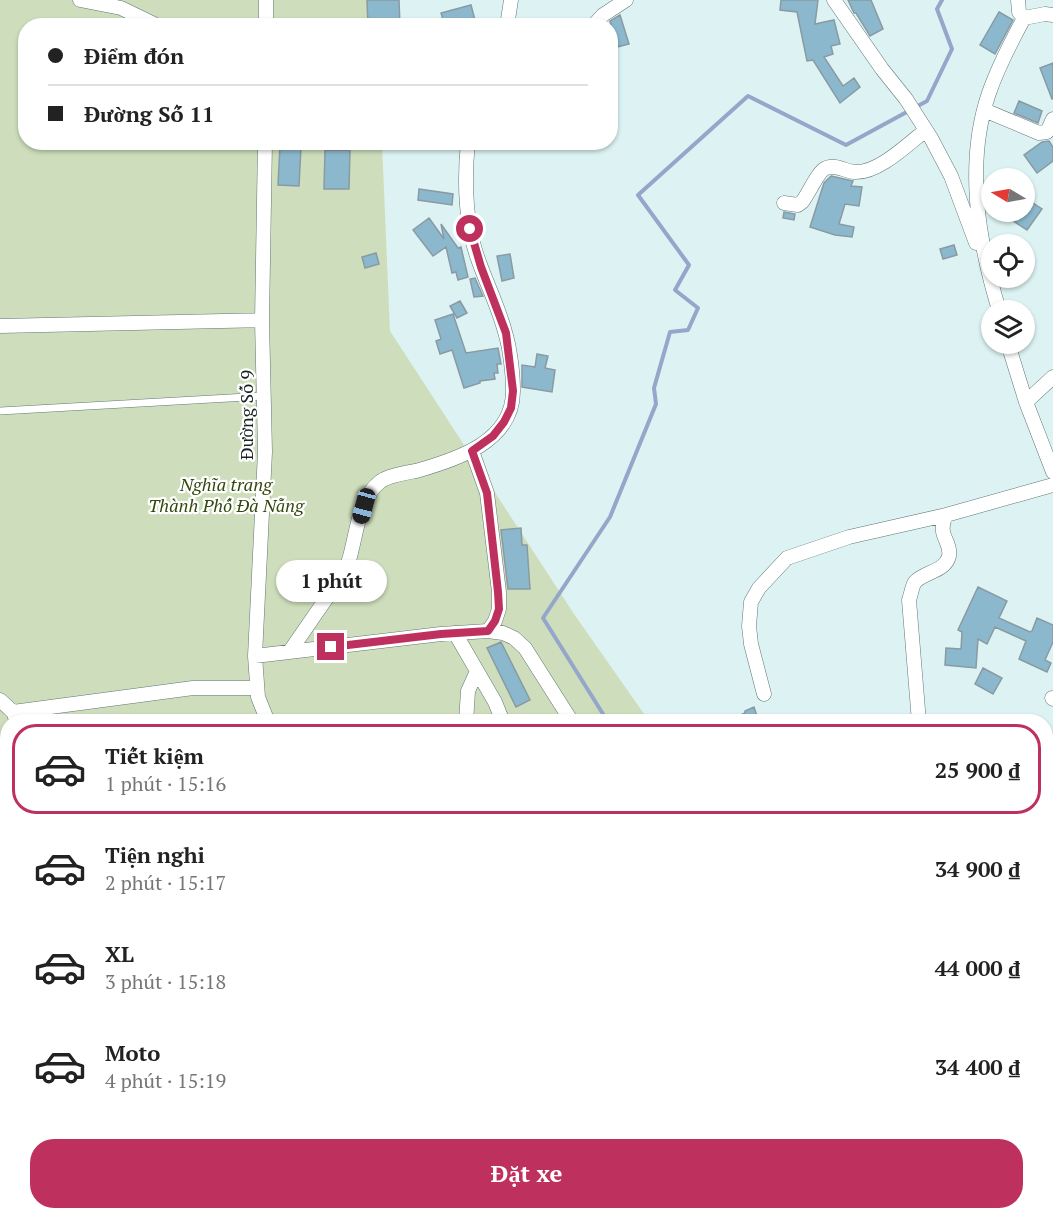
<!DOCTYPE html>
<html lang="vi">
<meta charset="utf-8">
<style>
body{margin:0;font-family:"PT Serif",serif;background:#f6f6f6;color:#222;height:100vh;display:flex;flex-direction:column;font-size:22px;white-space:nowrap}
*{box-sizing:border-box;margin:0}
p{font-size:20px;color:#767676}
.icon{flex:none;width:33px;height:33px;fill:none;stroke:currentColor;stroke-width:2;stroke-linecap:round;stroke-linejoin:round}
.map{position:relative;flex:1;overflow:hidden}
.sheet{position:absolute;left:0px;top:714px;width:1053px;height:506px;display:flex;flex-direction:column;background:#fff;border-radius:24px 24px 0 0;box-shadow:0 2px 4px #0004}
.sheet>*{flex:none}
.top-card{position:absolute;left:18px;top:18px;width:600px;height:132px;border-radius:24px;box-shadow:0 2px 4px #0004;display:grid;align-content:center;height:132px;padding:0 30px;background:#fff}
.needle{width:39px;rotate:280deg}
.buttons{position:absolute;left:981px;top:168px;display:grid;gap:12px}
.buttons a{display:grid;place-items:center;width:54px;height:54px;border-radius:50%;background:#fff;box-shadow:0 2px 4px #0004;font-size:30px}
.end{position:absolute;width:27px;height:27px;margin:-14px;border:8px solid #be305d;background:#fff;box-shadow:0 0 0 3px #fff}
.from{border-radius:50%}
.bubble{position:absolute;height:42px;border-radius:21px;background:#fff;box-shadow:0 2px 4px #0004;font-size:20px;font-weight:700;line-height:42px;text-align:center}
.car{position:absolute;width:18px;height:36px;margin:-18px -9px;border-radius:8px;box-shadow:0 0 4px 2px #0007;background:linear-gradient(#222 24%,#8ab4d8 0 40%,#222 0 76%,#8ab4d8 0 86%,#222 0)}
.top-card b{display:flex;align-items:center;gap:21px;height:57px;font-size:22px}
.top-card b+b{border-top:2px solid #e0e0e0}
.top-card i{width:15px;height:15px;background:#222}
ul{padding:10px 0 0;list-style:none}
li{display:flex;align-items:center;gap:18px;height:90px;margin:0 12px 9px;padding:0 18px;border:3px solid transparent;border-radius:24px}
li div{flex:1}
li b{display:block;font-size:22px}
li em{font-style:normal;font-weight:700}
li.current{border-color:#be305d}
li>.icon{width:54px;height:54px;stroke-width:1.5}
.primary-button{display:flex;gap:12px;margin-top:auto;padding:12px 30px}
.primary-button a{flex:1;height:69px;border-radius:24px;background:#be305d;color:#fff;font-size:24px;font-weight:700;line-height:69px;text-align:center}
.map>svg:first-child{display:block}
</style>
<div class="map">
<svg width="1053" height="1219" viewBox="0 0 1053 1219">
<rect width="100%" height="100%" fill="#ddf3f3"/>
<path fill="#cedebc" d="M0,0H376L377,25L26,26V142L382,143L390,331L574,614L649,721L8,722V1212H955L958,1219H0Z"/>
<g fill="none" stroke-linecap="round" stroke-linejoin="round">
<path stroke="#94a6c9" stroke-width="4" d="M608,722L543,618L610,517L656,404L654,388L670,332L688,330L698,308L675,290L689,265L638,195L748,96L846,145L927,101L952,49L937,9L942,0
M1046,1167L1053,1163
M905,1212L908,1219
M982,1219L988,1212"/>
</g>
<path fill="#8cb8cd" stroke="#899aa3" stroke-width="1.5" d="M367,0H399L400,26H368Z
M781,0H818L815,24L834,20L840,44L831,46L833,54L824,57L843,86L854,78L860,87L840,103L813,60L807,61L797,12L780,10Z
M848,0H871L883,29L870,36L856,13H854Z
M471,5L475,20H472L475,26H445L441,13Z
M999,12L1013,20L995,54L980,45Z
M620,15L629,44L617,47L610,21Z
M1053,63V99H1052L1040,68Z
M1019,101L1042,111L1038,123L1014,113Z
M1049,141L1053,147V161L1037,173L1024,155L1042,142Z
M280,146L301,147L299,186L278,185Z
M325,150H350L349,189H324Z
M831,176L853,181L851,186L862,187L859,206L845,204L839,224L854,227L852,237L835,235L810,227L824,183Z
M419,189L453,194L452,205L418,200Z
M1024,197L1042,209L1027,230L1010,219L1015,212H1024Z
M784,212L795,214L794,220L783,218Z
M429,218L444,239L441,224L458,248L461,247L468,277L458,280L456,272L452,273L446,247L433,256L413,230Z
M954,245L957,255L943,259L940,249Z
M376,253L379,264L365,268L362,257Z
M510,254L514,278L502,281L497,256Z
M475,278L483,296L474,297L470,279Z
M460,301L467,313L457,318L450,306Z
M453,314L466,353L498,348L501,364H497L498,373H494L495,379L480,381V383L464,388L452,350L440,354L436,341L441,339L435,320Z
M537,354L548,356L545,368L555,370L552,392L522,387V365L535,367Z
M521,528L522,545H527L530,589H508L501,530Z
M978,587L1007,601L999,618L1030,632L1032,631L1037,618L1053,625V642L1045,660L1051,663L1047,672L1019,659L1026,641L995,627L987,644L978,639L976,668L945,665L946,648L961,649L962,632L958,630Z
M501,642L530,700L516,707L487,648Z
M983,668L1002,678L993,694L975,684Z
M754,707L759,722H725L745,713V711Z"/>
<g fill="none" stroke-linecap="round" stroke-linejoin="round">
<defs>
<path id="service" d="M0,411L264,396"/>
<path id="minor" d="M80,0L121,8L158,26
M266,0V26
M834,0L882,69L906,99L931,138L951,176L976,243
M1018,0L1019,12L1024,18
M507,26L511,0
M593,26L603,15L626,0
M984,110L1039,133L1047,132L1053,119
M265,142L262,320L265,452L255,656L258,697L268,722
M784,203L798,205L802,202C808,195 818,171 826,168C835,164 845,171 854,172C878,174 908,144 926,130
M999,310C978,241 965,163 989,93C998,67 1011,42 1024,18L1045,14L1053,15
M0,326L262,320
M1008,344L1026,402L1053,472
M1026,402L1053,377
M472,451L487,493L499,592V609L495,621L488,631
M455,633L495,702L503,722
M290,651C302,634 314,616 326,599C334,586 345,574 349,560C357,534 358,498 381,481C390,475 405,473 416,471C455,460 514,442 513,390C513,374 510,348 505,332C496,297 476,265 470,229C465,200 465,171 468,142
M255,656L441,634L488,631L503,633L514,638L525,648L572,722
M764,694L751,644L749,626L751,602L759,588L787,558L849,537L946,515L1053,485
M1052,698L1053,699
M0,700L13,712L17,722
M13,712L193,688H257
M466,722L468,691L477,671
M919,722L909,600C911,595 912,586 915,582C924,572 946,571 949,556C952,541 936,536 946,515
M0,885L8,884
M0,1101L8,1092
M375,1212L377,1219
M635,1212L638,1219
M726,1212L728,1219
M868,1212L871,1219"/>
</defs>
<use href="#service" stroke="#627675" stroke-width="8"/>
<use href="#minor" stroke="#627675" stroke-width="15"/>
<use href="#service" stroke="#fff" stroke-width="7"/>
<use href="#minor" stroke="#fff" stroke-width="14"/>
</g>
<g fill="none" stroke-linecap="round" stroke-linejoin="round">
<path stroke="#be305d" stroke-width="8" d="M331,647L441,634L488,631L495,621L499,609L498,592L487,493L472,451L493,436L504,422L511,408L513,391L506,333L481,267L470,229"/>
</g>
<g text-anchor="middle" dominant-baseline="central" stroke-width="4.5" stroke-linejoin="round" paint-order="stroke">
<g font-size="18" fill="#192121" stroke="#fff">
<text transform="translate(246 415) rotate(-90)">Đường Số 9</text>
</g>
<g font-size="18" font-style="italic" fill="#33470c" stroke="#fff">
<text x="226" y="484">Nghĩa trang<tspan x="226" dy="21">Thành Phố Đà Nẵng</tspan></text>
</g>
</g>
</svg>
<div class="buttons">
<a><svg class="needle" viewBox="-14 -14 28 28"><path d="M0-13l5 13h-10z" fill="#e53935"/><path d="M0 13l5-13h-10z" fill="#767676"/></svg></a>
<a><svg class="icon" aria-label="locate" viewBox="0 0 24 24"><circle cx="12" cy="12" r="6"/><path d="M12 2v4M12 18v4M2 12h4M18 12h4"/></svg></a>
<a><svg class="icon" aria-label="layers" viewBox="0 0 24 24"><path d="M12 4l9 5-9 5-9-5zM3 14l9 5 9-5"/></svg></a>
</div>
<i class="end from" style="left:470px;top:229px"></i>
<i class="end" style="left:331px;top:647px"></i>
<div class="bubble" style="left:276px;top:560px;width:111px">1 phút</div>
<i class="car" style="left:364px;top:506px;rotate:195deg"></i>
<div class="top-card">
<b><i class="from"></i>Điểm đón</b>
<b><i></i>Đường Số 11</b>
</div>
<section class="sheet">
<ul>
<li class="current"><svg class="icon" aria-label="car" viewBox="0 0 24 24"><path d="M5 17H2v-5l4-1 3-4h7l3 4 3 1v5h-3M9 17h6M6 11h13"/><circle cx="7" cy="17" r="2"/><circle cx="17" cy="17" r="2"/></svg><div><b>Tiết kiệm</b><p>1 phút · 15:16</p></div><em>25 900 ₫</em></li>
<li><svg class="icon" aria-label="car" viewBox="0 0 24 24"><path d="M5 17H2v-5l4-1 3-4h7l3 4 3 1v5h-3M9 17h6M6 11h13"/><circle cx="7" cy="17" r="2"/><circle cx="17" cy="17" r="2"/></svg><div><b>Tiện nghi</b><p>2 phút · 15:17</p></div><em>34 900 ₫</em></li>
<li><svg class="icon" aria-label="car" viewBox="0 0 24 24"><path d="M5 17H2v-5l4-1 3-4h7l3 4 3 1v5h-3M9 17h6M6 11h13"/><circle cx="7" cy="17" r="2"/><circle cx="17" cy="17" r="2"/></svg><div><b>XL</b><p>3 phút · 15:18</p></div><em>44 000 ₫</em></li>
<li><svg class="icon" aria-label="car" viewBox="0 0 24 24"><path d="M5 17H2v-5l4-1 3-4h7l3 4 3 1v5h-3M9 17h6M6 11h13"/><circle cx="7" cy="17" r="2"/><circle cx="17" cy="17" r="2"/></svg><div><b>Moto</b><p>4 phút · 15:19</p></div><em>34 400 ₫</em></li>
</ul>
<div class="primary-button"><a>Đặt xe</a></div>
</section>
</div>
